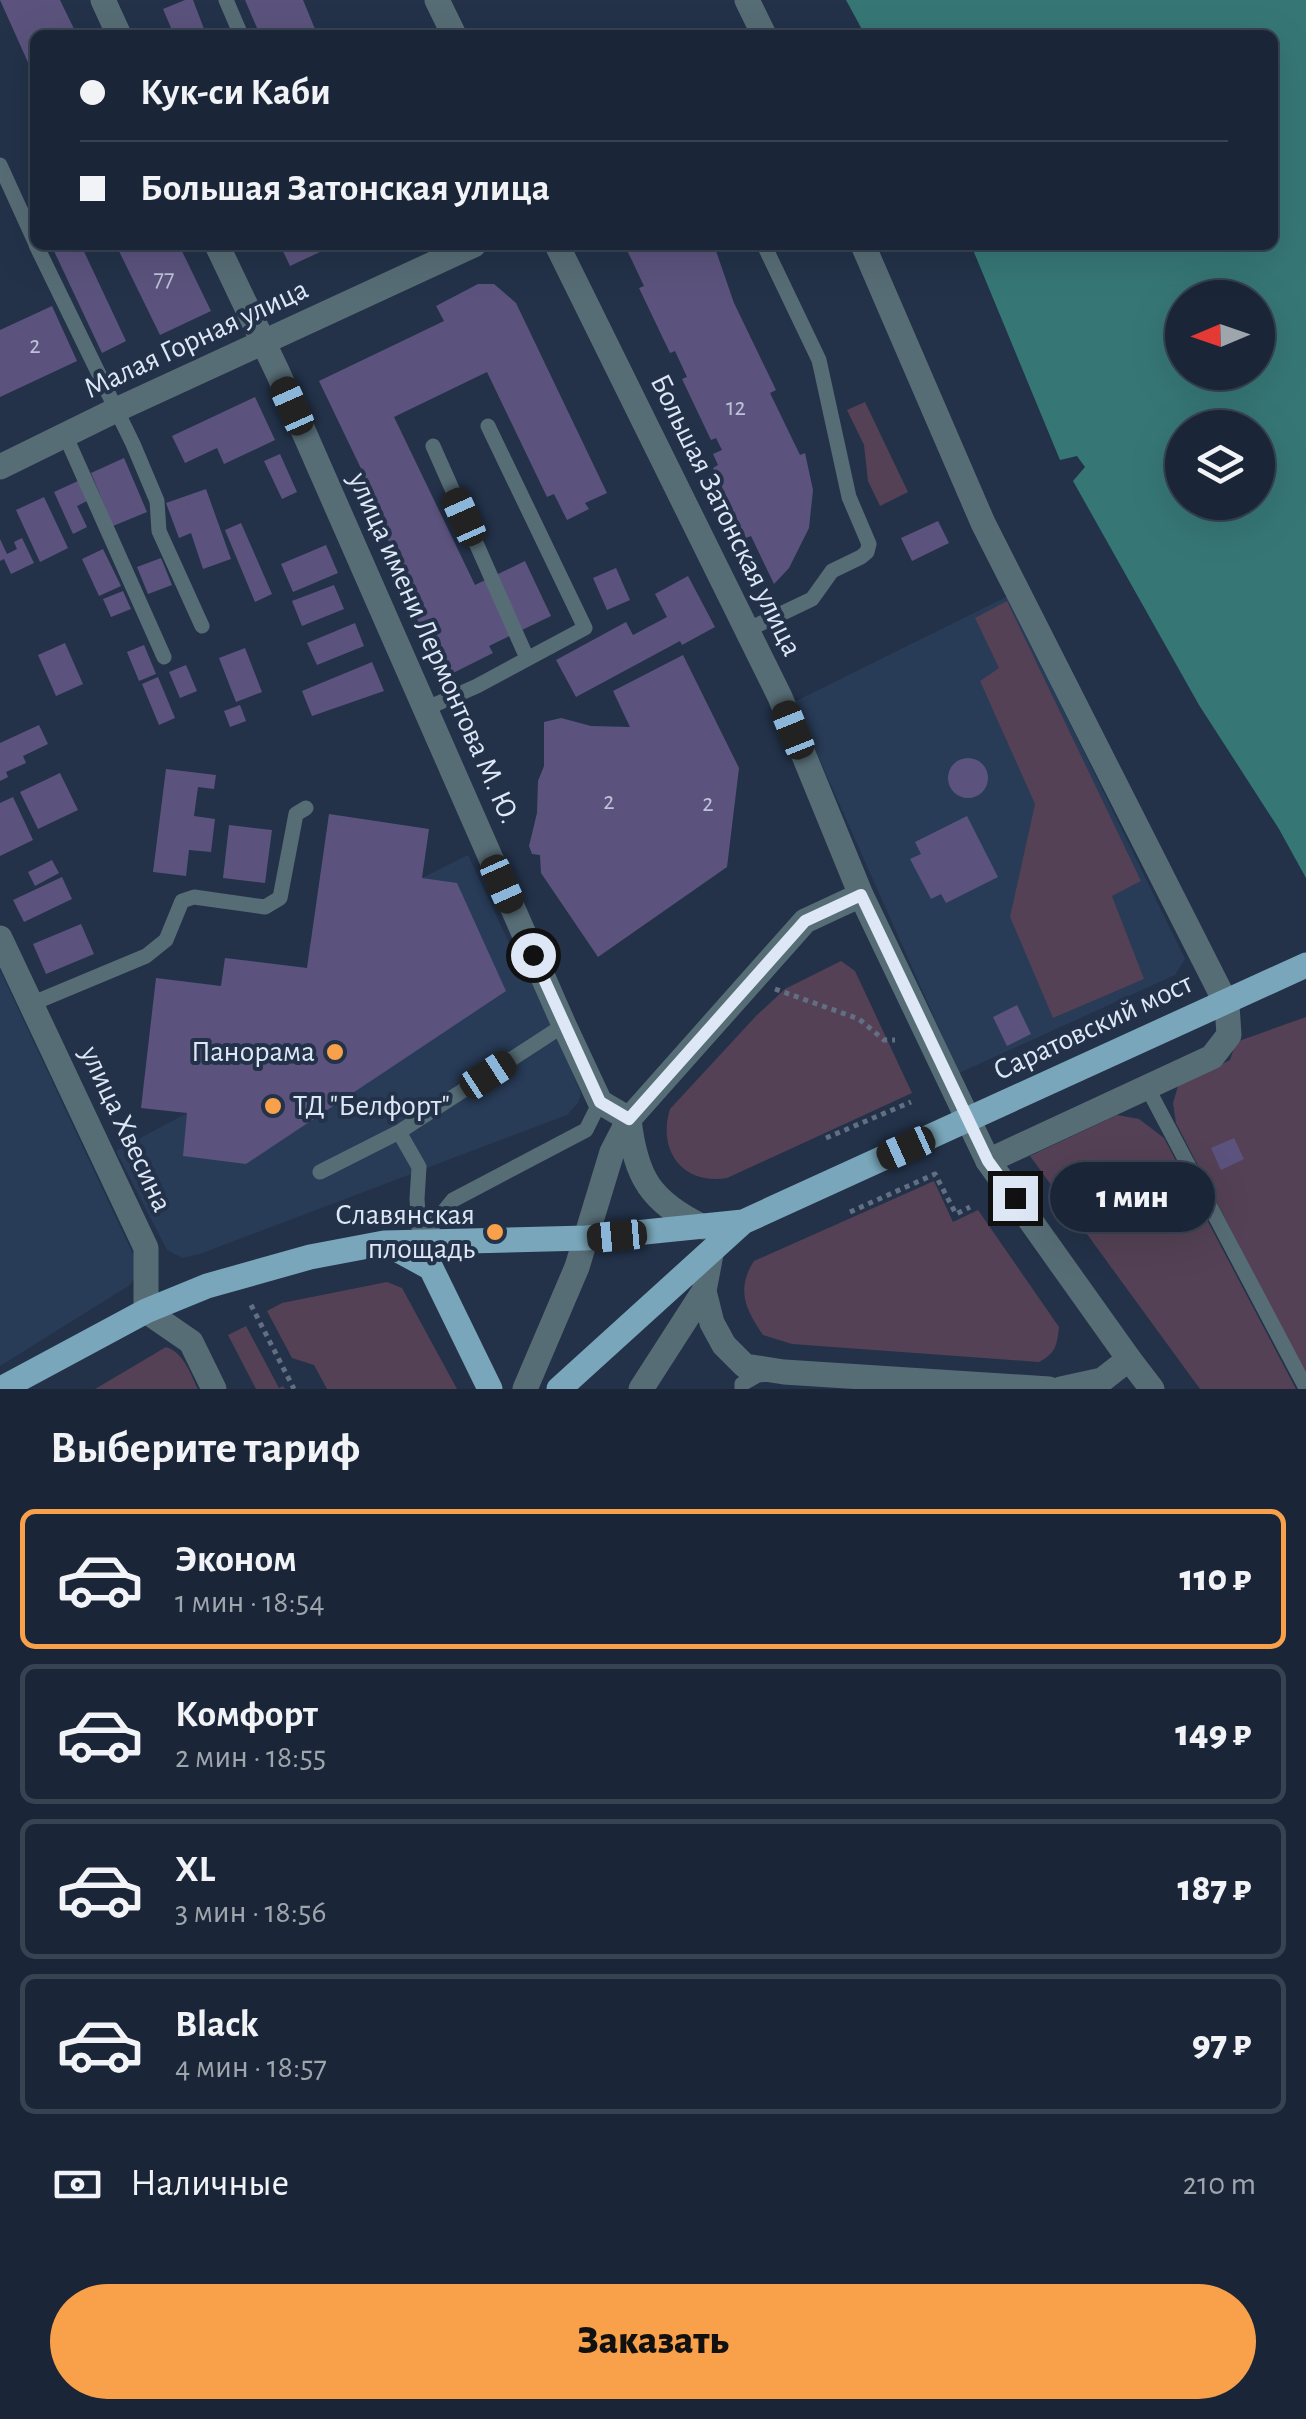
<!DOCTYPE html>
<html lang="ru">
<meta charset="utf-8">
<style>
body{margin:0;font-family:"Alegreya Sans",sans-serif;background:#273242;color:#f1f3f6;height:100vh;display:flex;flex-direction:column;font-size:38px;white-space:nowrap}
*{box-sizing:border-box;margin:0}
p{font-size:32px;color:#9fa5ad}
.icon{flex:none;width:55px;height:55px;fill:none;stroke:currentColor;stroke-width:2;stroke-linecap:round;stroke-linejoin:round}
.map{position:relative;height:1389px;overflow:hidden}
.panel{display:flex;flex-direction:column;background:#1a2637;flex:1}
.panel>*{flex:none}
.banner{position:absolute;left:30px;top:30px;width:1248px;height:220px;border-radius:15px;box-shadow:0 10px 40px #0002,0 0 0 2px #384352;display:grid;align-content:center;height:220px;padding:0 50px;background:#1a2637}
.needle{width:65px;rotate:268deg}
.controls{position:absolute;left:1165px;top:280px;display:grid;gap:20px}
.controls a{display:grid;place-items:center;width:110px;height:110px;border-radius:50%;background:#1a2637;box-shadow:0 10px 40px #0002,0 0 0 2px #384352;font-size:50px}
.end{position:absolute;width:45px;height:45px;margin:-22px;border:12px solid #dde7f6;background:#111;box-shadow:0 0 0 5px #111}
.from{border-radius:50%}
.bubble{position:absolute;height:70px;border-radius:35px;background:#1a2637;box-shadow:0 10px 40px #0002,0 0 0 2px #384352;font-size:32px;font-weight:800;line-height:70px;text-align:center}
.car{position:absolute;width:30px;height:60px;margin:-30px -15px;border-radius:12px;box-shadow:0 0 8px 2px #0007;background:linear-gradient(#222 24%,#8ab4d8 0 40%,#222 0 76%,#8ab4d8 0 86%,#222 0)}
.banner b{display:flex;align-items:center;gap:35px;height:95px;font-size:38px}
.banner b+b{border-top:2px solid #384352}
.banner i{width:25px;height:25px;background:#f1f3f6}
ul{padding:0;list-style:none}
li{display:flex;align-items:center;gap:30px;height:140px;margin:0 20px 15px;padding:0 30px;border:5px solid #384352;border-radius:15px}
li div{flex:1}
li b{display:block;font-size:38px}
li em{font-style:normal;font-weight:800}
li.active{border-color:#f8a14a}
li>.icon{width:90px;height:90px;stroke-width:1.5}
h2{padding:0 50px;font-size:45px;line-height:120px}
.pay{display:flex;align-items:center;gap:25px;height:110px;padding:0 50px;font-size:38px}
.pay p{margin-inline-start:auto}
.cta{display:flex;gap:20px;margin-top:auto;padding:20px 50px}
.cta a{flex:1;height:115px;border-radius:60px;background:#f8a14a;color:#111;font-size:40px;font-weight:800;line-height:115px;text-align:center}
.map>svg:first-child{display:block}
</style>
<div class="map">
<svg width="1306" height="1389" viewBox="0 0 1306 1389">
<rect width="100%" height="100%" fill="#233249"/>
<path fill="#283b57" d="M1008,596L1185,959L1175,975L959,1073L794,702Z
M468,855L527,981L536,985L581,1094L578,1103L567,1115L200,1254L182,1258L167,1250L116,1151L187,1113L221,986L225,958L307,968L310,942L411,956L422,878Z
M0,970L140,1269L130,1285L0,1366Z"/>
<path fill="#544155" d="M865,402L908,492L880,506L868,481L864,445L847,410Z
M1007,601L1141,881L1112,896L1144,979L1053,1018L1010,917L1035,804L980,681L999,668L975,618Z
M841,961L855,971L912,1093L727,1178C683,1185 657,1151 670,1109L756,1016L785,989Z
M1306,1017V1376L1176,1123L1173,1103L1178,1086L1230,1060L1236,1042Z
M1117,1115L1139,1119L1164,1138L1296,1389H1200L1030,1156Z
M934,1181L953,1222L978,1210L1059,1327C1057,1345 1056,1353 1039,1362L792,1344L763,1335C745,1309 736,1289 754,1261Z
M387,1282L402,1288L457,1389H327L314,1365L292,1358L267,1311L282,1303Z
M246,1326L279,1388L283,1386L285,1389H256L228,1335Z
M166,1347C184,1353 190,1373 198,1389H95Z"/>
<path fill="#367776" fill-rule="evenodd" d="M846,0H1306V878L1279,829L1199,705L1073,481L1085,467L1077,456L1060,460L971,245H1272V35H890L886,29L865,35ZM1182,298H1258V372H1182ZM1182,428H1258V502H1182Z"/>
<path fill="#5b537d" d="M0,0H60L77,35H35V78Z
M185,0H193L206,34L174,35L163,9Z
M245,0H303L315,29L301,35H260Z
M67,245H81L126,341L102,353L54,251Z
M116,245H179L211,311L160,335Z
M280,245H335L290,266Z
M633,245H714L734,303L776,390L770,393L800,455L805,453L813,490L809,528L789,568L774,584L751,536L746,538L713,468L718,465L713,454L722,450L716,438L711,440L682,379L687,377L675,351L670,353L639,288L644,286L626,248Z
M478,284H494L516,303L607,493L585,503L589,509L567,520L554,494L547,497L487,372L394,417L475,585L525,561L551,616L489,646L493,653L445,677L399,582L407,579L361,484L367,481L319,381L444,321L436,306Z
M52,306L77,361L0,397V330Z
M255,397L275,440L224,464L217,448L185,463L172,436Z
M280,454L297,492L282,499L264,461Z
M124,458L147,512L113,526L91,473Z
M78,481L87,501L77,506L87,527L73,534L54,492Z
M206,489L231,559L203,569L191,533L179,538L166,503Z
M44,497L68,548L40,562L16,510Z
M938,521L949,543L912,561L901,538Z
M241,523L272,594L255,602L225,530Z
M22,538L34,563L11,574L4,559L0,561V539L7,554L17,549L14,542Z
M326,545L338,573L293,592L281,564Z
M103,549L121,586L99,596L82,559Z
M161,558L172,585L148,594L137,567Z
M616,568L630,600L607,610L593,578Z
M688,576L715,627L682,645L680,641L576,697L556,660L626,622L633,635L667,617L655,594Z
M334,585L344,609L302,626L292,601Z
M123,591L131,609L111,617L103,599Z
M355,623L364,646L317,665L307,643Z
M65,643L83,684L56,696L38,655Z
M144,645L156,674L139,681L127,652Z
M245,648L262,692L236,702L219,658Z
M683,655L739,768L727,867L598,957L541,873L540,855L532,854L529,846L537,813L538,781L544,766V722L561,718L591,726L630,727L613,691Z
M372,662L384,691L312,716L302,691Z
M186,665L197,691L180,698L169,672Z
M158,677L175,718L159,725L142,684Z
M240,705L246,721L230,727L224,711Z
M39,725L48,744L23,756L26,763L6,772L8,777L0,781V743Z
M948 778a20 20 0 1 1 40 0a20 20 0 1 1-40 0Z
M166,769L216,775L214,789L198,787L194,816L215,819L211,852L189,850L186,876L153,872Z
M60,773L78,810L38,829L20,792Z
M13,797L33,840L0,856V803Z
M329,814L429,829L422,878L457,883L506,991L246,1164L183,1156L187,1113L141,1108L156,978L221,986L225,958L307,968Z
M967,816L998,877L946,903L941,894L931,899L910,859L921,854L915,842Z
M229,825L272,830L265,883L223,878Z
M52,860L59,873L35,886L28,872Z
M62,877L72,899L24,922L13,900Z
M81,924L94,954L46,974L33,944Z
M1017,1005L1031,1034L1007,1046L993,1017Z
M1234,1138L1244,1159L1221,1170L1211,1148Z"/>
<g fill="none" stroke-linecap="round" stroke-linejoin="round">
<path stroke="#626f83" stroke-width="5" stroke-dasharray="5 5" stroke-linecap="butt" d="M775,989L859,1019L884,1040H895
M826,1138L911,1102
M850,1212L935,1174L956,1214L970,1207
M251,1305L294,1389"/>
<path stroke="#576d76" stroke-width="15" d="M226,0L241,35
M0,165L35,242
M36,245L133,444L157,501L159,531L202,626
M66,437L164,657
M433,446L527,658
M747,630L812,599L832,571L861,557L867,552L869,544L849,497L819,360L764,245
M425,709L477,686L585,628L488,426
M31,1004L146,956L166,940L182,901L194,897L265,907L280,898L296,814L306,808
M1147,1087L1306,1388
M399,1132L419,1167L417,1199L420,1241
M320,1172L399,1132L564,1025
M420,1241L453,1200L586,1130L600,1102
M742,1389V1384L758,1375L770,1374"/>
<path stroke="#576d76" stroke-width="25" d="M103,0L119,35
M747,0L764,35
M217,245L278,373L564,1025L600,1102L629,1119
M863,245L983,523L1227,1005L1229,1035L1212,1057L988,1161
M0,467L116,410L474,245
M0,938L146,1248V1311L191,1342L214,1389
M1129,1359L1152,1389"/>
<path stroke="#576d76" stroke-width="25" d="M437,0L454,35
M557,245L780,697L861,895L988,1161L1129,1359L1102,1380L1061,1389
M629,1120C636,1178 650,1201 703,1227
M711,1254L704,1291L712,1323L724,1345L745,1366L784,1372L1049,1389
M525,1389L577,1267L612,1152L629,1119L805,921L861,895
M641,1389L704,1291"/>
<path stroke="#79a6ba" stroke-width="25" d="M387,1244L431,1268L490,1389
M1,1389L146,1311L207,1286L310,1257L384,1243L586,1238L743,1222L1306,965
M559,1389L743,1222"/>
</g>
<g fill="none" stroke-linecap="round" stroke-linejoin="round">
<path stroke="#dde7f6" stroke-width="12" d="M533,955L600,1102L629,1119L805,921L861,895L988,1161L1015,1198"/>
</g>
<g fill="#f8a14a" stroke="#233249" stroke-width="4">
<circle cx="335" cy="1052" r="10"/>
<circle cx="273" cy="1106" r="10"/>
<circle cx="495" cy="1232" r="10"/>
</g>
<g text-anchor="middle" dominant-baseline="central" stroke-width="8" stroke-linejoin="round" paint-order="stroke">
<g font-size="25" fill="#bcc2d8">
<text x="164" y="278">77</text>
<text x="35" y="345">2</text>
<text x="736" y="407">12</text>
<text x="609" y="801">2</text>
<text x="708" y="803">2</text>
</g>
<g font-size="30" fill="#dde7f6" stroke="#233249">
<text transform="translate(196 339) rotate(-25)">Малая Горная улица</text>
<text transform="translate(726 515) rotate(64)">Большая Затонская улица</text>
<text transform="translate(434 648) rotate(66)">улица имени Лермонтова М. Ю.</text>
<text transform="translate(1093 1027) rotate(-25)">Саратовский мост</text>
<text transform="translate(126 1129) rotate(65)">улица Хвесина</text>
</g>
<g font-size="30" fill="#dde7f6" stroke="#233249" text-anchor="end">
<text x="315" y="1052">Панорама</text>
<text x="293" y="1106" text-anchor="start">ТД "Белфорт"</text>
<text x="475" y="1215">Славянская<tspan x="475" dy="34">площадь</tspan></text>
</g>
</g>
</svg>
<div class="controls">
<a><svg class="needle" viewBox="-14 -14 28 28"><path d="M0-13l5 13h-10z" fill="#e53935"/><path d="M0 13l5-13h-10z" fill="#9fa5ad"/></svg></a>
<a><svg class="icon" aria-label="layers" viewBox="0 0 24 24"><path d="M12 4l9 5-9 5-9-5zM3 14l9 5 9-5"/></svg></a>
</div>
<i class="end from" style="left:533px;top:955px"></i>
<i class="end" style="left:1015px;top:1198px"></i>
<div class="bubble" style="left:1050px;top:1162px;width:165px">1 мин</div>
<i class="car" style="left:292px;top:406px;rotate:336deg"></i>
<i class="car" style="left:464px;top:517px;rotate:336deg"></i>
<i class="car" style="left:793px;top:730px;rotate:338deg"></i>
<i class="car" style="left:502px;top:884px;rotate:156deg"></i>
<i class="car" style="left:488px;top:1075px;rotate:57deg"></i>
<i class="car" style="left:906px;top:1148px;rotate:246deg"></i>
<i class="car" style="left:617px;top:1236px;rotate:265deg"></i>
<div class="banner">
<b><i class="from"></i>Кук-си Каби</b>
<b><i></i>Большая Затонская улица</b>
</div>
</div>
<section class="panel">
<h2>Выберите тариф</h2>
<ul>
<li class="active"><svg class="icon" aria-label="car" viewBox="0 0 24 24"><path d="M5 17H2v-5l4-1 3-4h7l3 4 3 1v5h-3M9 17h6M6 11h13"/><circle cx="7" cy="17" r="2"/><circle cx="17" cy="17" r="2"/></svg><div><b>Эконом</b><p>1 мин · 18:54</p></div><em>110 ₽</em></li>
<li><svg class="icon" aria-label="car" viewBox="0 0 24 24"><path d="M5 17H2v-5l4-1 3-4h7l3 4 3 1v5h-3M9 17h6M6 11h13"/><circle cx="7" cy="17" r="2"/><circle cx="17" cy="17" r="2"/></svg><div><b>Комфорт</b><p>2 мин · 18:55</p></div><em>149 ₽</em></li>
<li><svg class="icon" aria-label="car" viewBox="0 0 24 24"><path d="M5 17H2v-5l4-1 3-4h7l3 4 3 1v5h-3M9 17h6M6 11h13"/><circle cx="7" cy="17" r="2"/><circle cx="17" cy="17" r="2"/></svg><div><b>XL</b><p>3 мин · 18:56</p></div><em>187 ₽</em></li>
<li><svg class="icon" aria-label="car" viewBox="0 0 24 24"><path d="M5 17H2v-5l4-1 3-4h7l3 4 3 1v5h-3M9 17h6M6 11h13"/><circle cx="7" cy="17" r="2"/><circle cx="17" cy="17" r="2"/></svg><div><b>Black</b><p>4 мин · 18:57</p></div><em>97 ₽</em></li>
</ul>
<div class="pay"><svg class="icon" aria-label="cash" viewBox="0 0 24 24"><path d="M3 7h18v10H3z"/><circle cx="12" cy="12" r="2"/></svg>Наличные<p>210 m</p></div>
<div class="cta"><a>Заказать</a></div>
</section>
